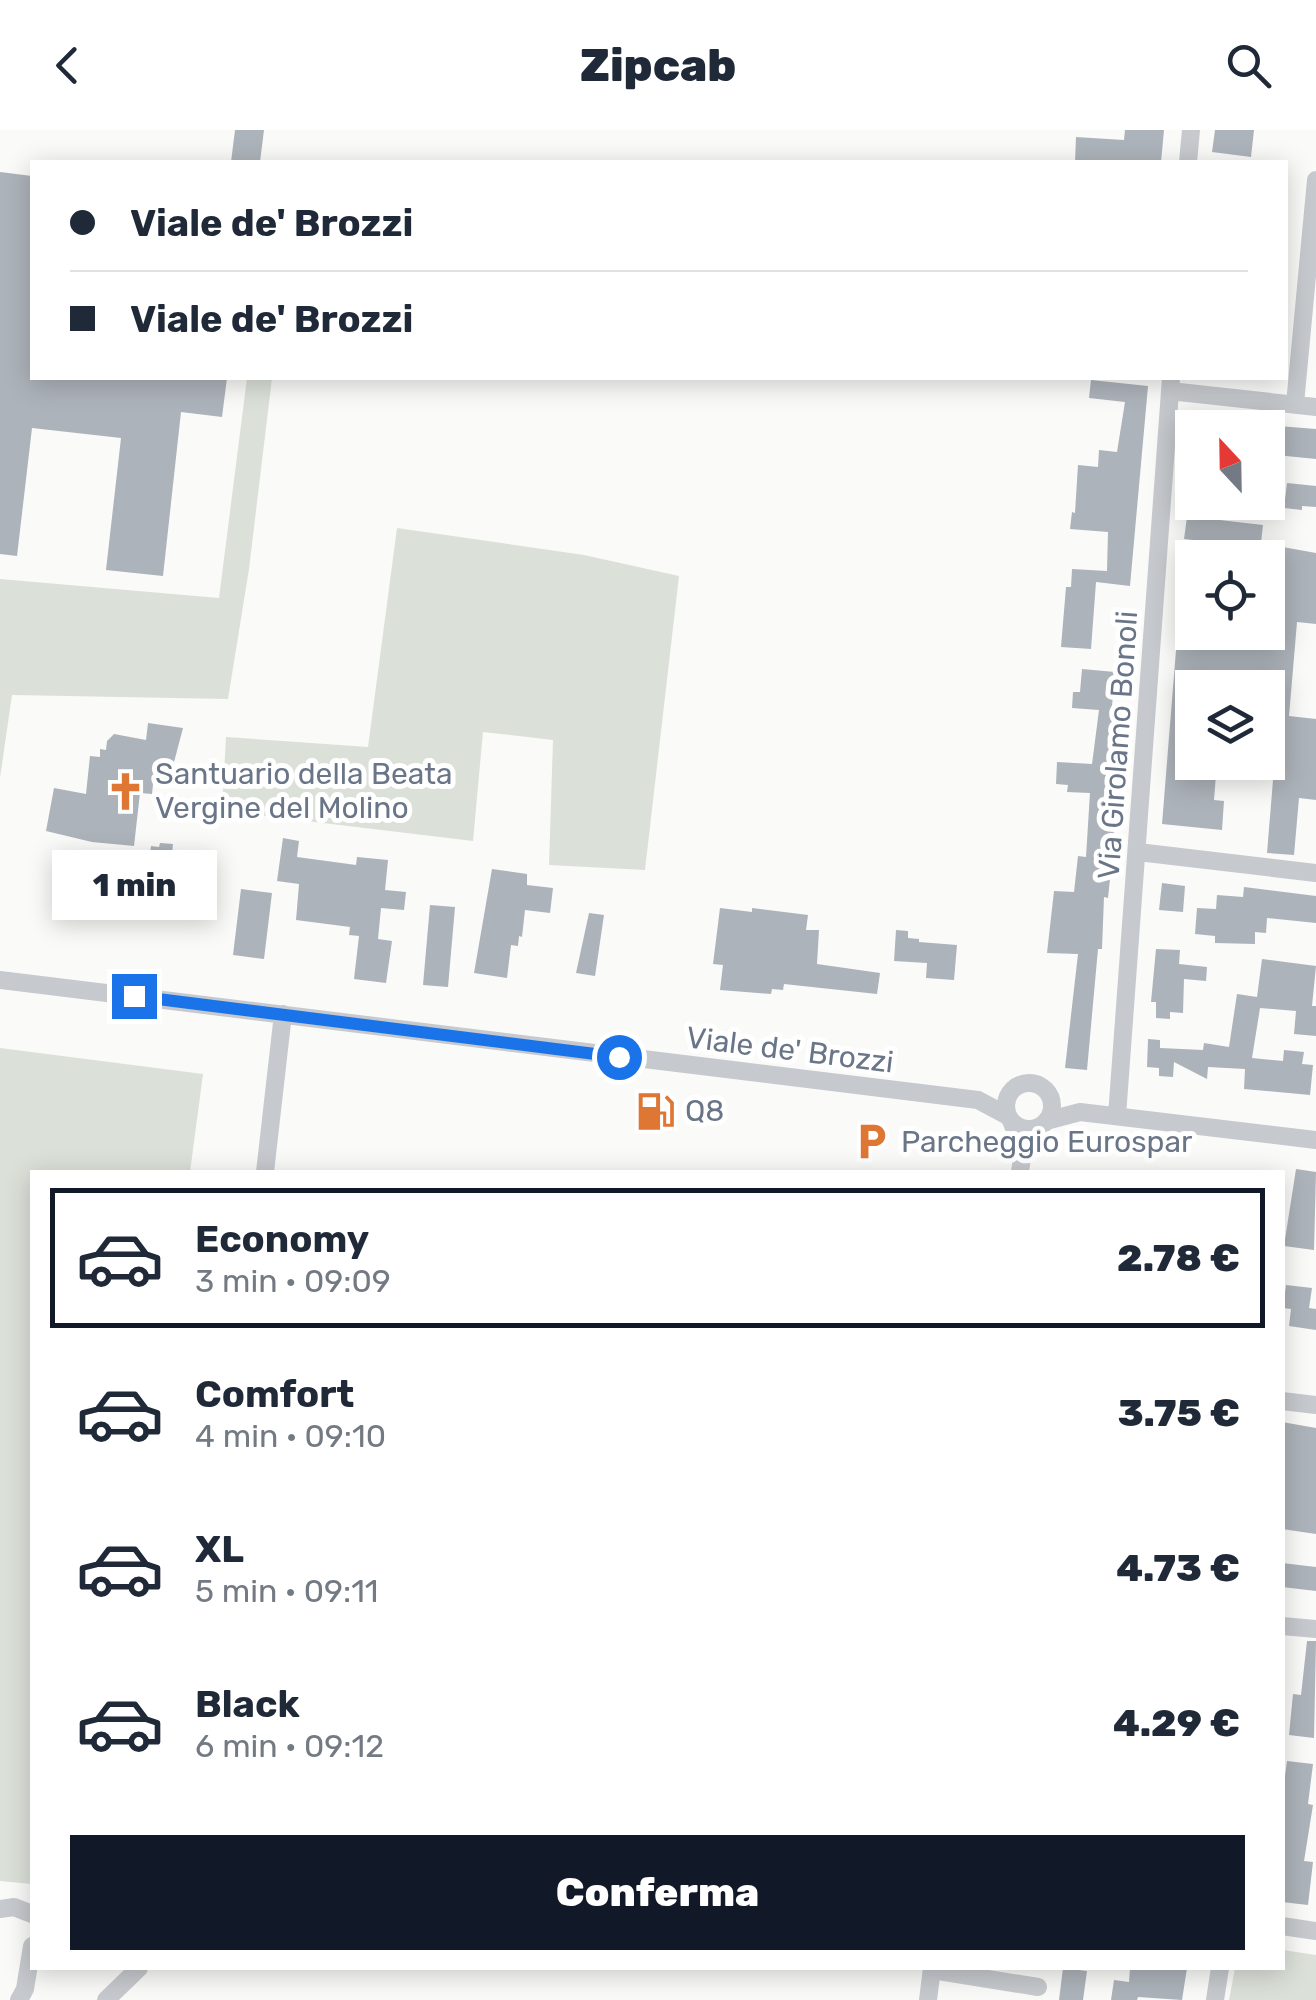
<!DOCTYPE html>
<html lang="it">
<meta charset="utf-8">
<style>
body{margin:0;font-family:Rubik,sans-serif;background:#f2f2f3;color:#1f2937;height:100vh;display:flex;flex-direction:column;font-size:38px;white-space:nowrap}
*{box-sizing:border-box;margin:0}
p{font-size:32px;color:#747a83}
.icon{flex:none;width:55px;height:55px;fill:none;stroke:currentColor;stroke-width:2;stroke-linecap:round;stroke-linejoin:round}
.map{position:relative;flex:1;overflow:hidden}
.sheet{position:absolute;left:30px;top:1040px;width:1255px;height:800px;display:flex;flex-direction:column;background:#fff;border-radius:0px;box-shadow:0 5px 25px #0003}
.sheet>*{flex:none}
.banner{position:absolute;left:30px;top:30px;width:1258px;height:220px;border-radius:0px;box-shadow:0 5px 25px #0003;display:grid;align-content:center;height:220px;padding:0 40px;background:#fff}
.needle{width:65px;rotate:338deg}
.controls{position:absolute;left:1175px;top:280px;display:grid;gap:20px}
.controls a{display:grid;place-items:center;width:110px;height:110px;border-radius:0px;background:#fff;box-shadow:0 5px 25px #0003;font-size:50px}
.end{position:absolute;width:45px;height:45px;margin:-22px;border:12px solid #1a73e8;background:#fff;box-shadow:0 0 0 5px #fff}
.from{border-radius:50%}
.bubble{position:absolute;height:70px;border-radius:0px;background:#fff;box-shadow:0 5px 25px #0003;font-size:32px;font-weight:800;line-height:70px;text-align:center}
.banner b{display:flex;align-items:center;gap:35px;height:95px;font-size:38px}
.banner b+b{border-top:2px solid #e0e1e3}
.banner i{width:25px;height:25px;background:#1f2937}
ul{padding:18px 0 0;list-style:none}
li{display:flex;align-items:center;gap:30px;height:140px;margin:0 20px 15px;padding:0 20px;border:5px solid transparent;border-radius:0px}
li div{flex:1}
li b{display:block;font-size:38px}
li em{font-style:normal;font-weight:800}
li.active{border-color:#111827}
li>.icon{width:90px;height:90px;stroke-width:1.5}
.primary-button{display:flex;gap:20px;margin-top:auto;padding:20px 40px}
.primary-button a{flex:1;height:115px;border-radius:0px;background:#111827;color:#fff;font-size:40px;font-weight:800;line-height:115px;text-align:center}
header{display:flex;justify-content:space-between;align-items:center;height:130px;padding:0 40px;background:#fff;font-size:45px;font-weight:800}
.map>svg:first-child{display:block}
</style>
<header><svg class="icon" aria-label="back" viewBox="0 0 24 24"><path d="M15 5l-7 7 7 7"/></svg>Zipcab<svg class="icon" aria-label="search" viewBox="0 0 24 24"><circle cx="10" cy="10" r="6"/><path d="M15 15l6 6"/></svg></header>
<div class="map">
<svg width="1316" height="1870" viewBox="0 0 1316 1870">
<rect width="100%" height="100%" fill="#fafaf8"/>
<path fill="#dbe1d9" d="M247,248H272L249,439L228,569L12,565L0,648V449L219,468Z
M397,398L584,425L679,446L645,740L549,735L553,610L483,602L473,711L222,681L226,607L368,617Z
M0,918L203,944L190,1042H32V1754L0,1751Z
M1283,1820L1316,1825V1870H1229L1235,1838H1282Z"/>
<path fill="#adb3ba" d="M235,0H264L260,32H231Z
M1125,0H1164L1161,32H1075L1076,7L1124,10Z
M1215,0H1254L1251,27L1212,22Z
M0,42L32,46V248H227L222,287L181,282L163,446L106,440L121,308L32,298L17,426L0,424Z
M1091,250L1148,256L1130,456L1096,452L1091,519L1061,517L1066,457H1071L1072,439L1107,441L1108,402L1070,399L1072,382L1075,383L1078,335L1098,337L1099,320L1117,322L1125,272L1089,268Z
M1278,296L1316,299V329L1276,325Z
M1287,353L1316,356V377L1302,376V380L1284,378Z
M1189,372H1212L1211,389L1263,395L1261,413L1316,423V494L1297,492L1289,586L1316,589V670L1299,668L1294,725L1267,723L1274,638H1268V558H1192V632H1217L1214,670L1224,671L1222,700L1162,694L1177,508L1275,517L1278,490L1268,489V428H1211L1212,412L1184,409Z
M1082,539L1115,542L1111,587L1121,588L1118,638L1112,637L1110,663L1116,664L1112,730L1108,768L1104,767L1102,819H1098L1087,940L1065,938L1078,824L1047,823L1054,761L1074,762L1078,726L1086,727L1090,663L1067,662L1068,655L1056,654L1057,632L1092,634L1099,580L1072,578L1073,562H1080Z
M148,593L183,598L173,636L155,634L152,664L140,663L134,716L92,712L46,701L54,658L86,664L90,626L100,627V619L106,620L107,611L114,604L146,610Z
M283,708L299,711L297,727L356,735L357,727L388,730L385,760L406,762L404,780L381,778L378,809L392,811L386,853L354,849L359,806L349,805L350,797L296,790L299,754L277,751Z
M160,713L173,714L171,733L187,736L185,752L147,748L151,716L159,717Z
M492,739L527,744V755L553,758L550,783L525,780L522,807L519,806L518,816L511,815L507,848L474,843Z
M1162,753L1185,756L1183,782L1159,780Z
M1244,757L1316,766V793L1267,788L1266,803L1255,802V814L1215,813V806L1195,804L1197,778L1216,779L1217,765L1243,767Z
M241,759L272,763L264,829L233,825Z
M430,775L455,777L448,857L423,855Z
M720,778L752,782V778L808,785L806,800H819L817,834L880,843L877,864L784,854L783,860L772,859L771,864L720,860L723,835L713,834Z
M589,783L604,785L595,846L576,843Z
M896,800L908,801V808L919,809V812L957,815L954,850L926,848L927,833L894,831Z
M1156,819L1180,820L1179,834L1207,837L1206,851L1184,849L1183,883L1170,882V889L1156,888V872H1151Z
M1262,829L1316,836L1312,876H1316V906L1294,904L1296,881L1260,878L1252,928L1283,931L1284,920L1304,922L1302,934L1313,935L1310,965L1244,959L1245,939L1208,937L1207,949L1174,932L1173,947L1159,946V938L1147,937L1148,909L1160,910V918L1203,920L1204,913L1229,917L1237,864L1257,867Z
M1296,1039L1316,1042L1314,1120L1284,1116Z
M1286,1155L1312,1158L1309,1178L1316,1179V1200L1289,1196L1291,1179L1283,1178Z
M1282,1292L1316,1298V1404L1282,1399L1285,1337L1282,1336Z
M1282,1433L1316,1437V1461L1282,1457Z
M1307,1511H1316L1314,1608L1289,1605L1293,1564L1301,1565Z
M1287,1631L1313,1634L1308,1674L1313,1675L1304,1731L1313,1732L1308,1775L1282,1772V1668Z
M1063,1838L1087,1841L1083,1870H1059Z
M1130,1838H1187L1182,1870L1138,1867L1137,1870H1111L1114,1850L1129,1852Z"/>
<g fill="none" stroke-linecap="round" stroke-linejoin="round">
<path stroke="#c6c9cd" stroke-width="18" d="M1188,32L1191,0
M1170,261L1316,277
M1295,274L1316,50
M1138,722L1316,743
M0,850L978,970L1008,986
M1006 976a23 23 0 1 1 46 0a23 23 0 1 1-46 0Z
M1117,986L1171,248
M1046,991L1080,982L1316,1010
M1012,993L1023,1020L1020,1042
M265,1042L283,884
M1282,1271L1316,1275
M1282,1496L1316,1499
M0,1779L14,1777L32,1784
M1282,1796L1316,1801
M932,1840L1038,1857
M19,1870L25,1859L32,1816
M106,1870L139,1838
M928,1870L932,1838
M1215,1870L1220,1838"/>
</g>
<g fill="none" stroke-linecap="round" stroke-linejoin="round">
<path stroke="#1a73e8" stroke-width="12" d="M134,866L619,927"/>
</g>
<defs>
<symbol id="church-bare" viewBox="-9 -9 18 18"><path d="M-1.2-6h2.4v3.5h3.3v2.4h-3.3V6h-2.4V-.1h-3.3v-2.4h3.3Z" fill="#de7634" stroke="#fff" stroke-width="2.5" paint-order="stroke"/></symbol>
<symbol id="fuel-bare" viewBox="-9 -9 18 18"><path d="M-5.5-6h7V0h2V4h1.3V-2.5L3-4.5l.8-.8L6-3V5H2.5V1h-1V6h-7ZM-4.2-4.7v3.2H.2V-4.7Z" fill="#de7634" stroke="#fff" stroke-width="2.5" paint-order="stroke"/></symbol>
<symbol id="parking-bare" viewBox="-9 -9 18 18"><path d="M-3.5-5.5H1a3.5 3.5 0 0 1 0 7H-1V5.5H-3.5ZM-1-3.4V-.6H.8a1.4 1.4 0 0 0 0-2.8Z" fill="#de7634" stroke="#fff" stroke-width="2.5" paint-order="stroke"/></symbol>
</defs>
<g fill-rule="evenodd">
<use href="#church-bare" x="98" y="634" width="55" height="55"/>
<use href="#fuel-bare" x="628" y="954" width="55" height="55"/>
<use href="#parking-bare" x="844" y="984" width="55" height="55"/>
</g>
<g text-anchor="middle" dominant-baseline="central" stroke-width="10" stroke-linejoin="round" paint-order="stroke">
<g font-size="30" fill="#6a7688" stroke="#fff">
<text transform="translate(1118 615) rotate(-86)">Via Girolamo Bonoli</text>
<text transform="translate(790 920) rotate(7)">Viale de' Brozzi</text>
</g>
<g font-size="30" fill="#6a7688" stroke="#fff" text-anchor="start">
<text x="155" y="644">Santuario della Beata<tspan x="155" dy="34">Vergine del Molino</tspan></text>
<text x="685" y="981">Q8</text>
<text x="901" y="1012">Parcheggio Eurospar</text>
</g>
</g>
</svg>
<div class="controls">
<a><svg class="needle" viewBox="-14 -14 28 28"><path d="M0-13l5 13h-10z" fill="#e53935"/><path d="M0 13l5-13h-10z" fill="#747a83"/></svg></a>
<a><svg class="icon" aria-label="locate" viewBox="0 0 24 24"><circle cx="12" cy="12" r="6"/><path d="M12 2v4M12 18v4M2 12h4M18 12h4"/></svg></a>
<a><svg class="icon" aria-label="layers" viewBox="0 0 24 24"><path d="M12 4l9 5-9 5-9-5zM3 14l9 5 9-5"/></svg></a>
</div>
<i class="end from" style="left:619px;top:927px"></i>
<i class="end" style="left:134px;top:866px"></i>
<div class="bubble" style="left:52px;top:720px;width:165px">1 min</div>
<div class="banner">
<b><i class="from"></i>Viale de' Brozzi</b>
<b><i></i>Viale de' Brozzi</b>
</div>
<section class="sheet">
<ul>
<li class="active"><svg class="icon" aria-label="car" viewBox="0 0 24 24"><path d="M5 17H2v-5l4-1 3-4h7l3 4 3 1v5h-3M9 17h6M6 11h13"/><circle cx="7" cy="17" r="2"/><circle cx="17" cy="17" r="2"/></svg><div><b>Economy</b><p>3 min · 09:09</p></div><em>2.78 €</em></li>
<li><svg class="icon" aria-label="car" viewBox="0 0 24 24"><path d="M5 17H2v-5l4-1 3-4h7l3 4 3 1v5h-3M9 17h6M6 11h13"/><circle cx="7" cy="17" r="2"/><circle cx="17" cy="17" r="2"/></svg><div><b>Comfort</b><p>4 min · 09:10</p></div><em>3.75 €</em></li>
<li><svg class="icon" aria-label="car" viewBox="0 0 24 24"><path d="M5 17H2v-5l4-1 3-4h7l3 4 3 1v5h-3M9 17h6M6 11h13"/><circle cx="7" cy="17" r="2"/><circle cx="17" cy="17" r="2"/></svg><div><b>XL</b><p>5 min · 09:11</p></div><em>4.73 €</em></li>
<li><svg class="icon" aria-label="car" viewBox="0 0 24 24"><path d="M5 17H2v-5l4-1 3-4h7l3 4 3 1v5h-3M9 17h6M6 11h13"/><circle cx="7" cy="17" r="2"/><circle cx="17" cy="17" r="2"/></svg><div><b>Black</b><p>6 min · 09:12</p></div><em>4.29 €</em></li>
</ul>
<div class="primary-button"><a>Conferma</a></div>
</section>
</div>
